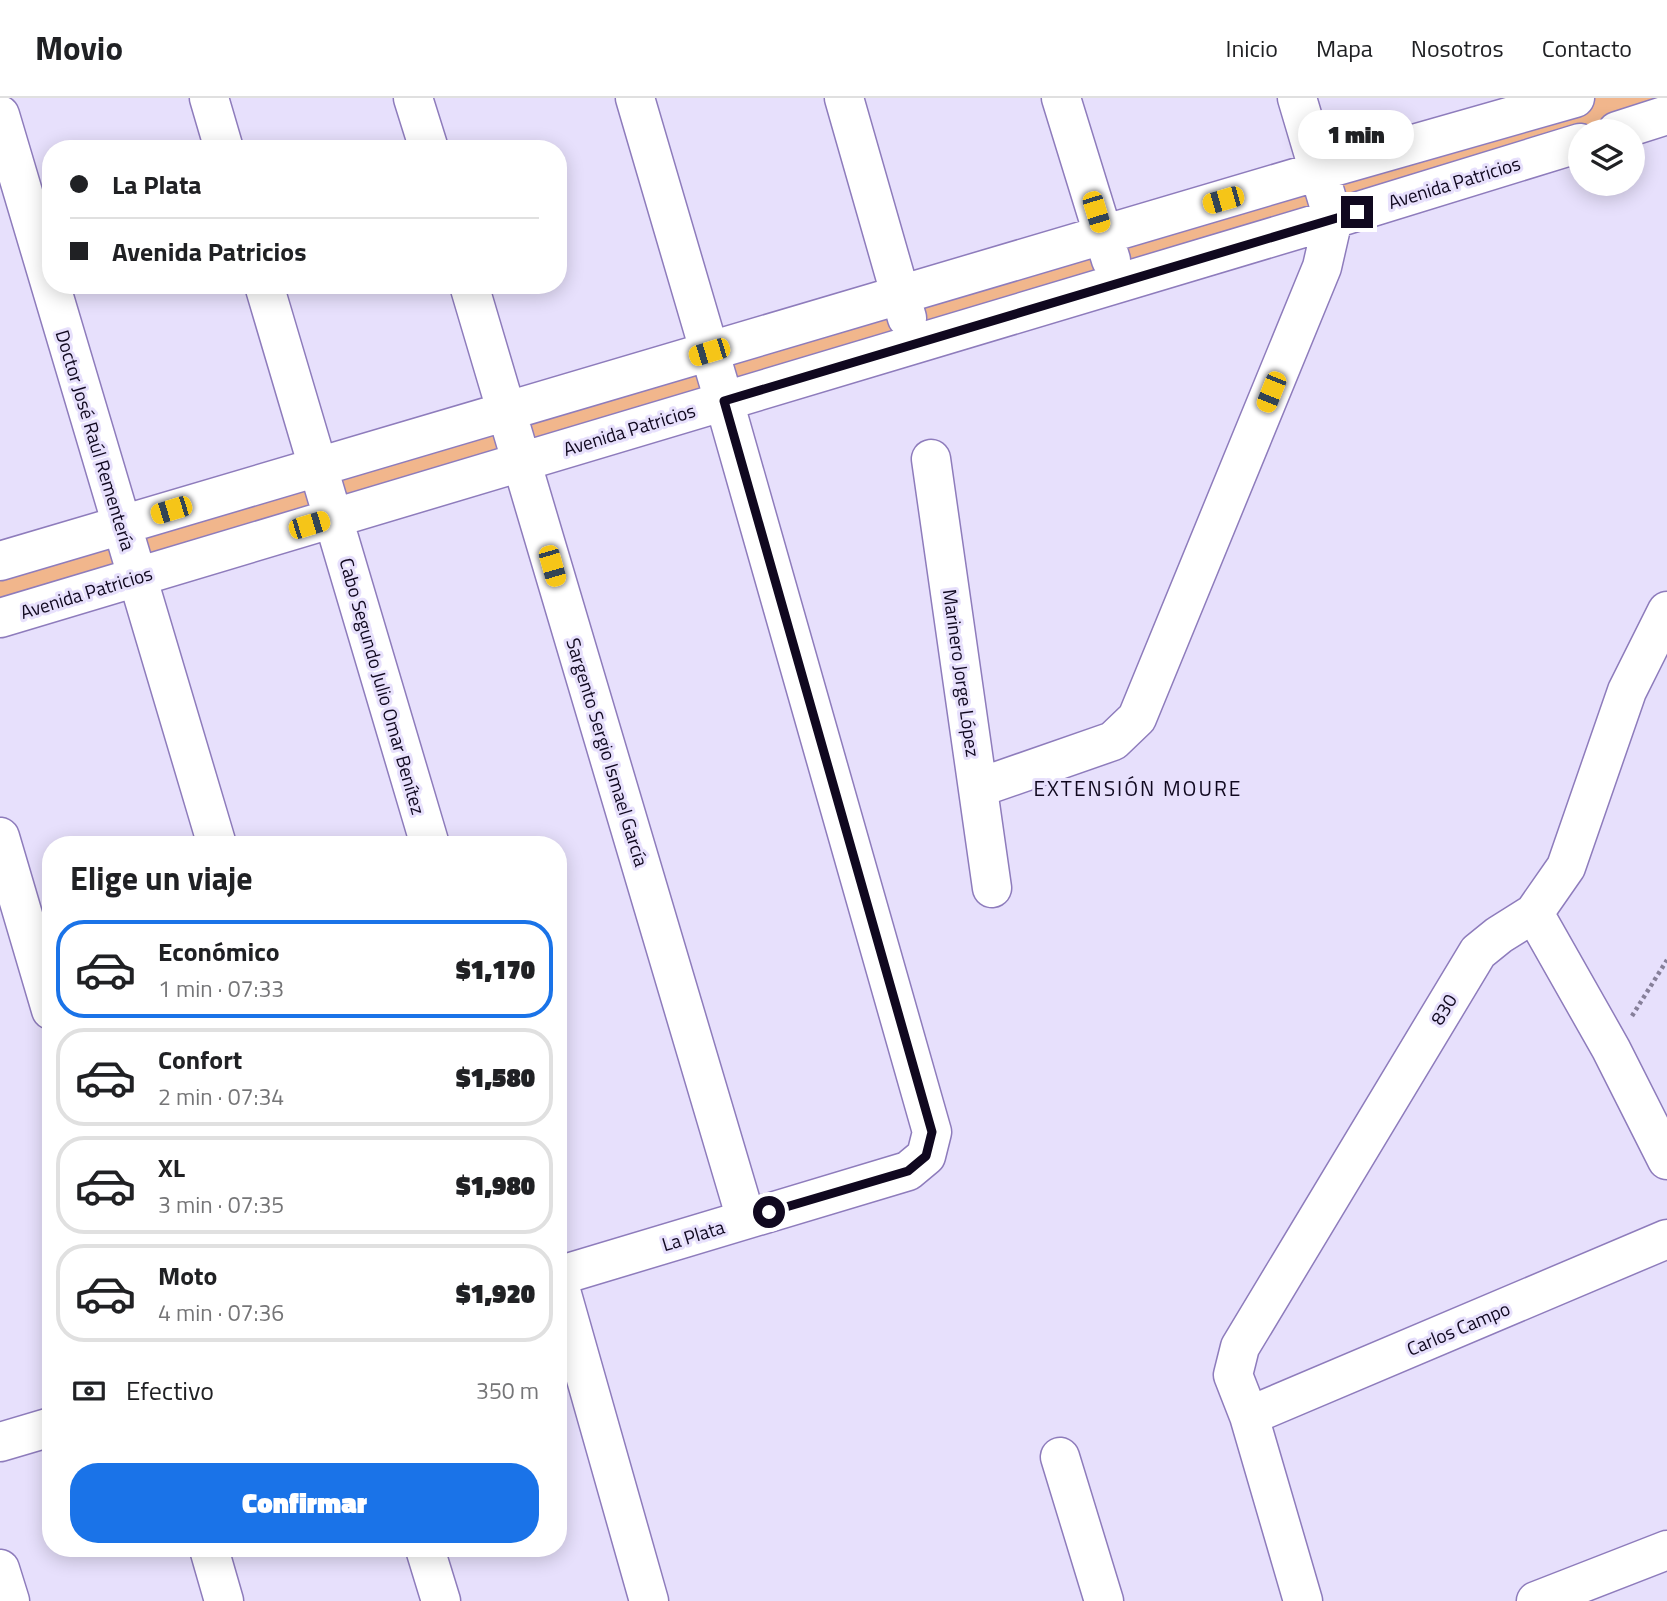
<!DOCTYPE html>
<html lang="es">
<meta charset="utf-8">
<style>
body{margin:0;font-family:"Titillium Web",sans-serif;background:#f6f6f6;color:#202124;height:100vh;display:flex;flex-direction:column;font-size:26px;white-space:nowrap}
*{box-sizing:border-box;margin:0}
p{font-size:23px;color:#757577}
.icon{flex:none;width:38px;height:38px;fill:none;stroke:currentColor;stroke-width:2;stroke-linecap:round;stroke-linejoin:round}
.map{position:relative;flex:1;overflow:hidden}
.side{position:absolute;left:42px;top:738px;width:525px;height:721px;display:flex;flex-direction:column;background:#fff;border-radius:28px;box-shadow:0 4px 18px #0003}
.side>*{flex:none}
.top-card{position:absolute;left:42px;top:42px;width:525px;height:154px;border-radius:28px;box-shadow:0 4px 18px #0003;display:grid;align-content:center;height:154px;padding:0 28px;background:#fff}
.controls{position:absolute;left:1568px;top:21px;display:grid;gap:14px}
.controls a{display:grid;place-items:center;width:77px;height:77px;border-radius:50%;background:#fff;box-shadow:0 4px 18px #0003;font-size:35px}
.end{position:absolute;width:32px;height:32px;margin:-16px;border:9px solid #10081f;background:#fff;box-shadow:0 0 0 4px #fff}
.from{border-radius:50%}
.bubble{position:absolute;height:49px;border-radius:24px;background:#fff;box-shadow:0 4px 18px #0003;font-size:23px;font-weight:800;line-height:49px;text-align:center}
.car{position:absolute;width:21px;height:42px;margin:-21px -10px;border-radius:9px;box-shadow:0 0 5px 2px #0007;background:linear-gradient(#f5c518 24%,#345 0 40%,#f5c518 0 76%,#345 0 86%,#f5c518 0)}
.top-card b{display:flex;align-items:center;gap:24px;height:66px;font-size:26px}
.top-card b+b{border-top:2px solid #e0e0e0}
.top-card i{width:18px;height:18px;background:#202124}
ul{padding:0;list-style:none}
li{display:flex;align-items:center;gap:21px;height:98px;margin:0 14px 10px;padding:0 14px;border:4px solid #e0e0e0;border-radius:28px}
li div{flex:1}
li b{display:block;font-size:26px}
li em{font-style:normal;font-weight:800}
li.selected{border-color:#1a73e8}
li>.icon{width:63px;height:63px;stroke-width:1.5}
h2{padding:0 28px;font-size:32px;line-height:84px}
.pay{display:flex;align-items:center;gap:18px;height:77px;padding:0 28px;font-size:26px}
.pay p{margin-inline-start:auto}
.primary-button{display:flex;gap:14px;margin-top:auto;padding:14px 28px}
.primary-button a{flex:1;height:80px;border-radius:28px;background:#1a73e8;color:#fff;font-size:28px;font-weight:800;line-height:80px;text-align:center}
header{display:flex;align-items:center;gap:42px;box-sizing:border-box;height:98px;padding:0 35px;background:#fff;border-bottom:2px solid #e0e0e0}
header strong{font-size:33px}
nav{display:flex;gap:38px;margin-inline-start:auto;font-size:24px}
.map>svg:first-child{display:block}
</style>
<header>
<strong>Movio</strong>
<nav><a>Inicio</a><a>Mapa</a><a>Nosotros</a><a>Contacto</a></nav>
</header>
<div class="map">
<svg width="1667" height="1503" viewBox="0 0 1667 1503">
<rect width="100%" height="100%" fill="#e7e0fc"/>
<path fill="#f1b68c" d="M1575,0H1667L1617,33H1580L0,520V463Z"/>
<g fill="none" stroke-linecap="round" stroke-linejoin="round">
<defs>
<path id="minor" d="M209,0L224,51
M413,0L429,51
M844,0L907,220
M1061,0L1111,162
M0,17L217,747
M1617,33L1667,17
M264,187L430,747
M469,187L746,1121
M931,361L992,790
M0,463L1319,73L1575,0
M0,520L1333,121L1580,45
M978,690L1113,643L1137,620L1322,169L1333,121L1297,0
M0,739L51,912
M1534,815L1611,951L1667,1062
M558,1178L908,1073L926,1058L932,1034L724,303L635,0
M558,1182L649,1503
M1249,1318L1667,1141
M0,1344L51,1329
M1060,1359L1104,1503
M209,1451L224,1503
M425,1451L441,1503
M1303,1503L1249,1318L1233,1277L1240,1249L1478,854L1499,837L1534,815L1566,769L1627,593L1667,513
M1536,1503L1667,1452"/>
<path id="major" d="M0,1471L10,1503"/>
</defs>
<use href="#minor" stroke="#8e7cbc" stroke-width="41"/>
<use href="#major" stroke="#8e7cbc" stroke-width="41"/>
<path stroke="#867f99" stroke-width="4.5" stroke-dasharray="3.5 3.5" stroke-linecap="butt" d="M1632,918L1667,862"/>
<use href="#minor" stroke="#fff" stroke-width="38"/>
<use href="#major" stroke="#fff" stroke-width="38"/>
</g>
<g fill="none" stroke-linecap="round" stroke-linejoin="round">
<path stroke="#10081f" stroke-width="9" d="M769,1114L908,1073L926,1058L932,1034L724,303L1357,114"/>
</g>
<g text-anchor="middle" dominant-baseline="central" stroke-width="6" stroke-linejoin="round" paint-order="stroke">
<g font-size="19" fill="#10081f" stroke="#e7e0fc">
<text transform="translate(1454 84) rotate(-17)">Avenida Patricios</text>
<text transform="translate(629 331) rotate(-17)">Avenida Patricios</text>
<text transform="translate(96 342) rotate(73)">Doctor José Raúl Rementería</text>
<text transform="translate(86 494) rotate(-17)">Avenida Patricios</text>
<text transform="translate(962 575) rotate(82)">Marinero Jorge López</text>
<text transform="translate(383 588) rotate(74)">Cabo Segundo Julio Omar Benítez</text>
<text transform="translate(608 654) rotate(73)">Sargento Sergio Ismael García</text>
<text transform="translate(1443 911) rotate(-59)">830</text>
<text transform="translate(693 1137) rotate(-17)">La Plata</text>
<text transform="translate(1458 1230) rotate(-23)">Carlos Campo</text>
</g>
<g font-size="21" letter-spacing="2" fill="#10081f" stroke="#e7e0fc">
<text x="1138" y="690">EXTENSIÓN MOURE</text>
</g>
</g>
</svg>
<div class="controls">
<a><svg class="icon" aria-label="layers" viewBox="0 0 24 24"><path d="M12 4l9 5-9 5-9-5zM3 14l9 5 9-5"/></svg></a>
</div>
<i class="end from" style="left:769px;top:1114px"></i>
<i class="end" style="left:1357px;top:114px"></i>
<div class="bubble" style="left:1298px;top:12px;width:116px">1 min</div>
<i class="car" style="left:1223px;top:102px;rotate:254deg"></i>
<i class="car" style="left:1096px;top:114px;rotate:163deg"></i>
<i class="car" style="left:709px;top:254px;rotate:253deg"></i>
<i class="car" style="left:1271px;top:294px;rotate:202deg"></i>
<i class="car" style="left:171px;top:412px;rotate:253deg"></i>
<i class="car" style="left:309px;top:427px;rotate:73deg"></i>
<i class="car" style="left:552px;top:468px;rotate:164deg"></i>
<div class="top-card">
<b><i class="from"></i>La Plata</b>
<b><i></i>Avenida Patricios</b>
</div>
<section class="side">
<h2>Elige un viaje</h2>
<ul>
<li class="selected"><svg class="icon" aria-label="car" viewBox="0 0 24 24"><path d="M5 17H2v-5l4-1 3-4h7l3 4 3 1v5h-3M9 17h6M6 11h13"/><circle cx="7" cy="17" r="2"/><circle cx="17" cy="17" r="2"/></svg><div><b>Económico</b><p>1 min · 07:33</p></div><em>$1,170</em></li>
<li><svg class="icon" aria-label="car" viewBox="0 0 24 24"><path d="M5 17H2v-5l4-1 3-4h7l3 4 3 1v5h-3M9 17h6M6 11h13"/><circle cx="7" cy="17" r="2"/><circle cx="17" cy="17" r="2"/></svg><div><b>Confort</b><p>2 min · 07:34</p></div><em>$1,580</em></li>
<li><svg class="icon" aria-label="car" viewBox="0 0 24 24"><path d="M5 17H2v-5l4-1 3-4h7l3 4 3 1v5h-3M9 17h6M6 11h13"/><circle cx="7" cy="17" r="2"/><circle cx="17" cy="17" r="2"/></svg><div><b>XL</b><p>3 min · 07:35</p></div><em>$1,980</em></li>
<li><svg class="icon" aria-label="car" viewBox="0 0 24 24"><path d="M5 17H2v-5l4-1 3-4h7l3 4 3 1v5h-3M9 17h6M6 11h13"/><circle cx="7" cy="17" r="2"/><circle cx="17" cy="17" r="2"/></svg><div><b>Moto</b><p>4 min · 07:36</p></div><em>$1,920</em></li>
</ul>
<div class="pay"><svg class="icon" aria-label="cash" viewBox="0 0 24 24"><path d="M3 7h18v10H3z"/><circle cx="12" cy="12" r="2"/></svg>Efectivo<p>350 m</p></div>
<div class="primary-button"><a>Confirmar</a></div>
</section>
</div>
